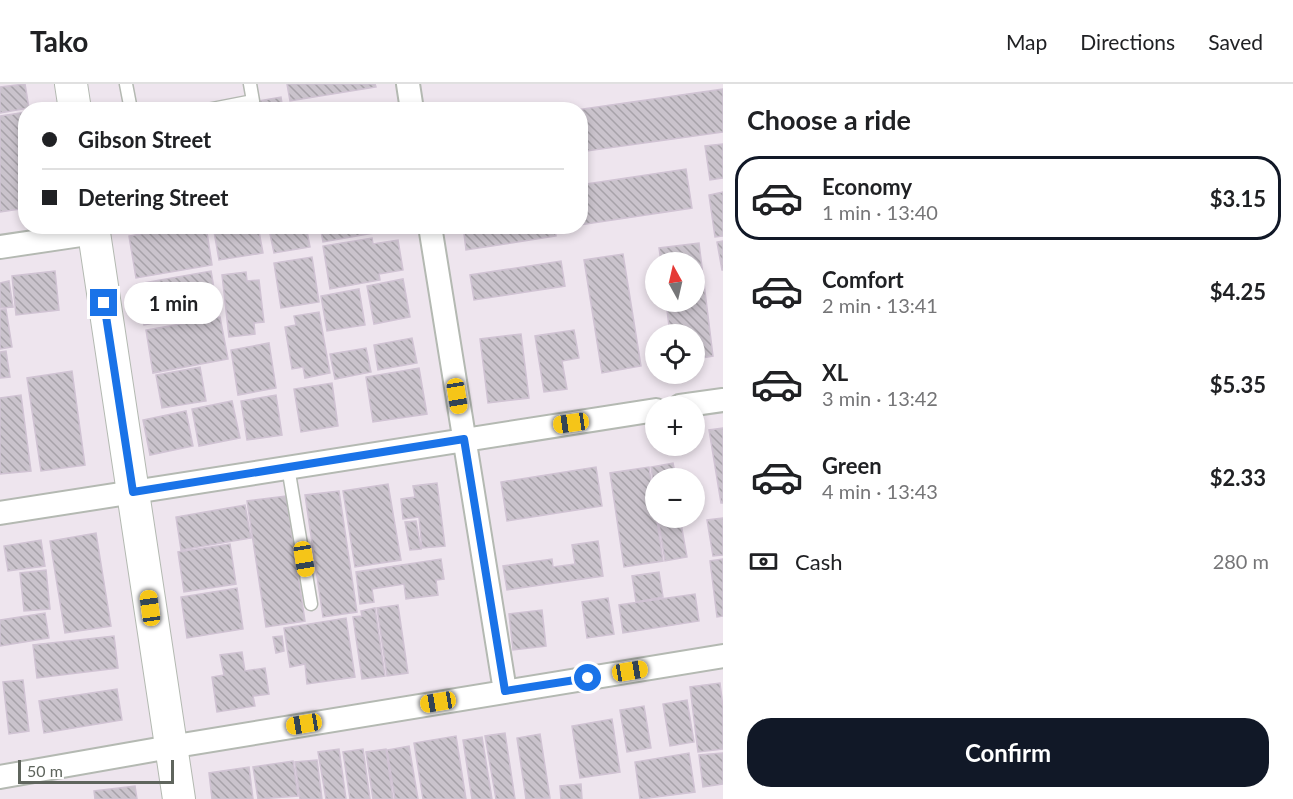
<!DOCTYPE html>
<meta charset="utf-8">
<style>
body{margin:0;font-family:Lato,sans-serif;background:#f2f2f2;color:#202124;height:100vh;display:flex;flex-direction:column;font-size:22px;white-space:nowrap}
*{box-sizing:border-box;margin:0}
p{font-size:20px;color:#757577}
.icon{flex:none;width:33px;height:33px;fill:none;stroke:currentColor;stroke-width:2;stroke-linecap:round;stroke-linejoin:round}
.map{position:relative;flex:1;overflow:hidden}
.drawer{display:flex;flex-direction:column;background:#fff;width:570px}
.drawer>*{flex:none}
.banner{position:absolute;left:18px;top:18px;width:570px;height:132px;border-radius:24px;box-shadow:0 3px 9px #0003;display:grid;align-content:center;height:132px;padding:0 24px;background:#fff}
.needle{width:39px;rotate:352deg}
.tools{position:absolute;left:645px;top:168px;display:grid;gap:12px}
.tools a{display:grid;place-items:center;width:60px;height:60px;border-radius:50%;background:#fff;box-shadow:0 3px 9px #0003;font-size:30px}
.scale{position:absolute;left:18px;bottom:15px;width:156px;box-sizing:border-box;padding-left:6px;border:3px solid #5f655d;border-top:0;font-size:16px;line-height:21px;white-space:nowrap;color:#5f655d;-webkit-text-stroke:4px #fff;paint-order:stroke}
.end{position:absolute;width:27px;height:27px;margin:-14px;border:8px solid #1a73e8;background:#fff;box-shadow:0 0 0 3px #fff}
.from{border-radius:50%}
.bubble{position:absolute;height:42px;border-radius:21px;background:#fff;box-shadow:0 3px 9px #0003;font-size:20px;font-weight:700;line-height:42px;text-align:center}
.car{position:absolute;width:18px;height:36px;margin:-18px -9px;border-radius:8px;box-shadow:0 0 4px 2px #0007;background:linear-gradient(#f5c518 24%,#345 0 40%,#f5c518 0 76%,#345 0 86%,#f5c518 0)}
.banner b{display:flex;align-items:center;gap:21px;height:57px;font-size:22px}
.banner b+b{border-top:2px solid #e0e0e0}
.banner i{width:15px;height:15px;background:#202124}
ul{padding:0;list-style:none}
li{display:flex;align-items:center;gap:18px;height:84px;margin:0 12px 9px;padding:0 12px;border:3px solid transparent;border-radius:24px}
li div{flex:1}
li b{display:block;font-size:22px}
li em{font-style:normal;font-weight:700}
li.active{border-color:#111827}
li>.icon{width:54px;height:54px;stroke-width:1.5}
h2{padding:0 24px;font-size:27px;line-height:72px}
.pay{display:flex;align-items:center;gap:15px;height:66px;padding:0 24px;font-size:22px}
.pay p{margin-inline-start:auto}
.button{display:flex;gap:12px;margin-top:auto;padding:12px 24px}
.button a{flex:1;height:69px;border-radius:24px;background:#111827;color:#fff;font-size:24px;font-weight:700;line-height:69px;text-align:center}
header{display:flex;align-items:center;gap:36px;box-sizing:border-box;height:84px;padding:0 30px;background:#fff;border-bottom:2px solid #e0e0e0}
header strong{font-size:28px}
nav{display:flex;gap:33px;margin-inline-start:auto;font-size:21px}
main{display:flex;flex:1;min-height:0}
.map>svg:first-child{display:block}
</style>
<header>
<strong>Tako</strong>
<nav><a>Map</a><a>Directions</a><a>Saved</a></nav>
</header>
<main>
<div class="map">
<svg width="723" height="715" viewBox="0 0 723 715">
<defs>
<pattern id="building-back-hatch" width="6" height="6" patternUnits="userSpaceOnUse" patternTransform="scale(1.5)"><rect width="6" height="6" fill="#cac3cc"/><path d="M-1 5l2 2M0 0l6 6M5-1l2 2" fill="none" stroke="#a7a2a9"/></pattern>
</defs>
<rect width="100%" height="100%" fill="#eee5ee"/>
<path fill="url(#building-back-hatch)" stroke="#d0c3d3" stroke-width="1.5" d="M25,0L29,24L0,29V3Z
M287,0H375L376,3L290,17Z
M723,5V48L580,68V26H576Z
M281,13L283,26H243L242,20Z
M26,28V124L0,128V32Z
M723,60V94L710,96L705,62Z
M686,85L692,124L580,141V101Z
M723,108V152L715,153L709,111Z
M184,142H206L212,181L136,194L129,152Z
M213,142H258L263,169L219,176Z
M282,142H306L310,163L274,169L269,145Z
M320,142H396V145L323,158Z
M463,142H554L556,152L466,166Z
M372,154L373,160L398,156L403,186L379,190L380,196L330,205L323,162Z
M723,157V186H722L717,158Z
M699,159L713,272L694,275V250H670L666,218H694V178H661L659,164Z
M623,170L641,282L602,289L584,176Z
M312,173L319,218L281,224L274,179Z
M561,177L565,202L474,216L470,191Z
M55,187L59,226L16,231L12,192Z
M211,187L218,228L144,241L137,200Z
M246,188L247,197L259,196L264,238L254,239L255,250L229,253L222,191Z
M403,195L410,233L374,240L367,202Z
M9,197L13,223L0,224V199Z
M359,205L365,241L327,247L321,212Z
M6,225L12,263L0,265V226Z
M319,228L330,289L305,294L303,283L292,285L285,243L296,241L294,232Z
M220,233L228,275L153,289L146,246Z
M574,246L579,274L562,277L567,305L544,308L535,252Z
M521,250L529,314L488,319L480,255Z
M412,254L417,279L378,286L374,261Z
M269,259L276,304L238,311L231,266Z
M366,264L371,288L335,295L330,270Z
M6,267L10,293L0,294V268Z
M200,283L206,317L162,324L156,291Z
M419,284L427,330L373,338L366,293Z
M72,287L85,381L41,387L27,294Z
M332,299L338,342L301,348L294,305Z
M21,311L31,387L0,390V314Z
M276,311L282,351L247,356L241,317Z
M232,317L240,354L199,362L192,325Z
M186,327L193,362L150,371L143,336Z
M723,344V419H721L709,346Z
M673,379L676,394H656V402H654L651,383Z
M596,383L602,422L507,437L501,398Z
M649,383L663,477L624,483L610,389Z
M437,399L445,462L422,464L419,433L403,435L401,415L415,413L413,402Z
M388,400L401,476L355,483L343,407Z
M339,407L357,528L323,533L305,411Z
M286,412L305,537L266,543L247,417Z
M245,421L251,454L181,466L176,433Z
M658,434H680L687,473L665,477Z
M723,434V471L713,472L707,436Z
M416,437L421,465L410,466L405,438Z
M96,449L111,542L65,549L50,457Z
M41,456L45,482L8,487L4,462Z
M598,457L603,492L507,506L503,482L552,475L553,483L575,480L572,461Z
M230,460L236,500L184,508L178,468Z
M441,475L444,495L436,496L438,511L406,515L404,500L372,505L374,518L360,520L356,488Z
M723,475V532L717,533L710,477Z
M46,486L50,525L24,527L20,489Z
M659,488L663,513L636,518L632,492Z
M237,504L243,545L187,554L181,513Z
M695,510L699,537L623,549L619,521Z
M608,514L614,550L587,554L582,518Z
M398,521L408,589L387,592L377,524Z
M375,524L385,592L362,595L353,533L362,532L361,527Z
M542,526L546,562L513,566L509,530Z
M45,529L49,554L0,562V536Z
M346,534L355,593L307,600L305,580L290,583L284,544Z
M114,552L118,584L37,594L33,561Z
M282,552L284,567L276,569L273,553Z
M242,568L245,587L265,584L269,610L253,612L255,622L217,628L212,593L224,591L220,571Z
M23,596L29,647L9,650L3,598Z
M720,599L723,623V665L698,668L690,603Z
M117,605L122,636L44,649L39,617Z
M687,616L694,658L670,662L663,620Z
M644,622L651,664L627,668L620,626Z
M612,635L620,688L580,694L572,642Z
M505,649L515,715H496L485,652Z
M540,650L550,714L526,715L517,654Z
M456,652L466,715H423L414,659Z
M482,653L492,715H472L463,656Z
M409,662L418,715H395L387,666Z
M339,665L346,715H326L318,668Z
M363,665L370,715H350L343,668Z
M386,665L393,715H373L366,668Z
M689,669L695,708L640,715L635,678Z
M723,669V700L703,703L699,671Z
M317,676L322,715H300L295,678Z
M293,677L298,712L258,715L253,683Z
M249,683L253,715H212L209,689Z
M581,700L582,715H561L560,702Z
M135,702L137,715H95L94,707Z"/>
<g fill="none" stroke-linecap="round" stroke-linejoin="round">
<defs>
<path id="lane" d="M126,0L131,26
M207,26L253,17L250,0
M288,383L311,520"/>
<path id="street" d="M408,0L412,26
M430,142L505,607
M0,163L94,149
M680,322L723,316
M0,429L656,326
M0,693L170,663L723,572"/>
<path id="secondary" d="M71,0L75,26
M93,142L179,715"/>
</defs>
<use href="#lane" stroke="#b4b9b2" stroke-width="15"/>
<use href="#street" stroke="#b4b9b2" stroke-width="26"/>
<use href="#secondary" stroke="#b3b9b1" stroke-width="34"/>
<use href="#lane" stroke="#fff" stroke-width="12"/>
<use href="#street" stroke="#fff" stroke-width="22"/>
<use href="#secondary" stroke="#fff" stroke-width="32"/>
</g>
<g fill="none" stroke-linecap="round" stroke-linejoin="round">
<path stroke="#1a73e8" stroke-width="8" d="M104,219L133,408L464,355L505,607L588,594"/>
</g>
</svg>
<div class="tools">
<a><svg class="needle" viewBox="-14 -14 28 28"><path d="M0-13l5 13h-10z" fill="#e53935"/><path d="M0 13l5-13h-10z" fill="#757577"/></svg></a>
<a><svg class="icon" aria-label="locate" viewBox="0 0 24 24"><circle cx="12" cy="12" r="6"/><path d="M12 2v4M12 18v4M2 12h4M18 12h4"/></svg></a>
<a>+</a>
<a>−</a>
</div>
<div class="scale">50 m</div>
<i class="end from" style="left:588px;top:594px"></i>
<i class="end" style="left:104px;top:219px"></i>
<div class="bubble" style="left:124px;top:198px;width:99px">1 min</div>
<i class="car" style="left:457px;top:312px;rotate:171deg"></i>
<i class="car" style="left:571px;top:339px;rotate:262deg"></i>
<i class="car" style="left:304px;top:475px;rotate:171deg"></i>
<i class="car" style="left:150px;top:524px;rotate:352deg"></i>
<i class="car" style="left:630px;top:587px;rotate:81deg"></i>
<i class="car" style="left:438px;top:618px;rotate:260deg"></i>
<i class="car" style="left:304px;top:640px;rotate:260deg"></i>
<div class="banner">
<b><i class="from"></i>Gibson Street</b>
<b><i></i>Detering Street</b>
</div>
</div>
<section class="drawer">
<h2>Choose a ride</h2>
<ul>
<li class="active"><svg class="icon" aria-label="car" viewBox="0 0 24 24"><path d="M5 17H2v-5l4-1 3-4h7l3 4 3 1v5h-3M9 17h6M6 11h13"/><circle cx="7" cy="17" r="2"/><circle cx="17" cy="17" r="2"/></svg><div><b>Economy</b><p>1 min · 13:40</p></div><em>$3.15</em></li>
<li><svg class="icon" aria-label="car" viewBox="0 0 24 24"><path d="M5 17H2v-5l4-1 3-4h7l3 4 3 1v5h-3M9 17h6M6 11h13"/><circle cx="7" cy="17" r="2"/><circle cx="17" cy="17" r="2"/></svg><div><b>Comfort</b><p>2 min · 13:41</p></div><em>$4.25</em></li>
<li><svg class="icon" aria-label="car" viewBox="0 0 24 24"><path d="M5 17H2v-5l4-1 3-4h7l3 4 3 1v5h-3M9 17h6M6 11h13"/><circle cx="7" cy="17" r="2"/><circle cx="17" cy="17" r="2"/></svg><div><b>XL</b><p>3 min · 13:42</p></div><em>$5.35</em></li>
<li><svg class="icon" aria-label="car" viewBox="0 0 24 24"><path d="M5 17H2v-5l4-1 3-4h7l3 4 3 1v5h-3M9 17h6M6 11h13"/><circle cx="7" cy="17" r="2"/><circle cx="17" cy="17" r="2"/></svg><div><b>Green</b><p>4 min · 13:43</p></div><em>$2.33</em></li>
</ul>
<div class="pay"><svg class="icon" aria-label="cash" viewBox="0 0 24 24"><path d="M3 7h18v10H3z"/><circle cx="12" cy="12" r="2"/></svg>Cash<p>280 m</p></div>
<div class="button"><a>Confirm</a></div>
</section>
</main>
